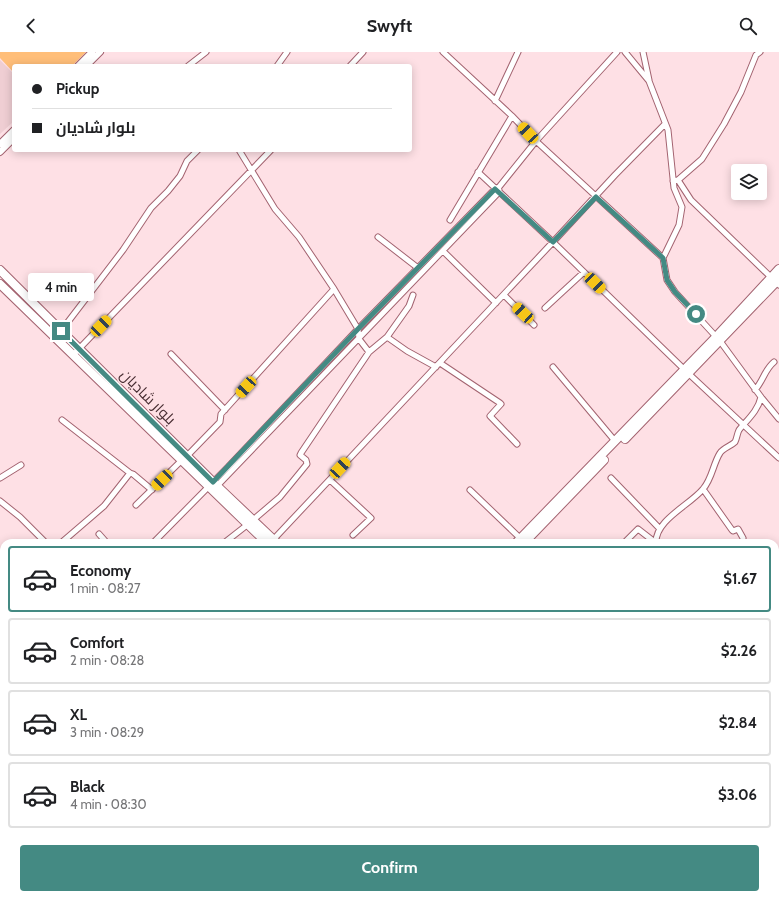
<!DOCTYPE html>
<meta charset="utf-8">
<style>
body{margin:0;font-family:Cabin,Cairo,sans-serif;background:#f6f6f6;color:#202124;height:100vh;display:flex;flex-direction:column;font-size:15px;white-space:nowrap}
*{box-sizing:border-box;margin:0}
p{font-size:13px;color:#757577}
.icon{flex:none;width:22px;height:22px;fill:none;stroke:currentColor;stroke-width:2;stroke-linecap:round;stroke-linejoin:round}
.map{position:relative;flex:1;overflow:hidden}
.details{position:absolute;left:0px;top:487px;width:779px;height:360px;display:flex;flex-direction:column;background:#fff;border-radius:12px 12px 0 0;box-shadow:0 2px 10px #0003}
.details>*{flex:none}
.guide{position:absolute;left:12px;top:12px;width:400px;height:88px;border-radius:4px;box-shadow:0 2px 10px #0003;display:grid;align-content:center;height:88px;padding:0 20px;background:#fff}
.tools{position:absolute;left:731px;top:112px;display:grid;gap:8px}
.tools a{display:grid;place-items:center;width:36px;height:36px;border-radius:4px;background:#fff;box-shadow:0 2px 10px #0003;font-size:20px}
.end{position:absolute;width:18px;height:18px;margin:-9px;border:5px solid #448a83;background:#fff;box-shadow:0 0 0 2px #fff}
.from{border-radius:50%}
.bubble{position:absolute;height:28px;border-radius:4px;background:#fff;box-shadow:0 2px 10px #0003;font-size:13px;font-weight:700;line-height:28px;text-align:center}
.car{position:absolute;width:12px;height:24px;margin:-12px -6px;border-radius:5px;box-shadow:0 0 3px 1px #0007;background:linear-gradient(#f5c518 24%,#345 0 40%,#f5c518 0 76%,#345 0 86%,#f5c518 0)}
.guide b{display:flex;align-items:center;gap:14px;height:38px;font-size:15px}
.guide b+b{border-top:1px solid #e0e0e0}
.guide i{width:10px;height:10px;background:#202124}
ul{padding:7px 0 0;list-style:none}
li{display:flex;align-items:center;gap:12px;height:66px;margin:0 8px 6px;padding:0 12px;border:2px solid #e0e0e0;border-radius:4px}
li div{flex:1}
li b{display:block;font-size:15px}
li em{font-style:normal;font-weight:700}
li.active{border-color:#448a83}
li>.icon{width:36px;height:36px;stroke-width:1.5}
.cta{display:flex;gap:8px;margin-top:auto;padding:8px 20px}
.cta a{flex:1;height:46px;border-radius:4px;background:#448a83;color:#fff;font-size:16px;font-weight:700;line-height:46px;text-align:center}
header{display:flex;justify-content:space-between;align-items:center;height:52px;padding:0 20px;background:#fff;font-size:18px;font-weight:700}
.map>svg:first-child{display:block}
</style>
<header><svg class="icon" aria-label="back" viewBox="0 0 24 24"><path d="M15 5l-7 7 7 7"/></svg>Swyft<svg class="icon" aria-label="search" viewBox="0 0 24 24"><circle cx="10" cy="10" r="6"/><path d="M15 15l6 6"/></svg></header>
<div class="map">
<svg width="779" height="847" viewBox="0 0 779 847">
<rect width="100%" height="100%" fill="#fee0e5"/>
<path fill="#efced3" d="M0,8L14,22V69L0,82Z"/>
<path fill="#ffbe79" d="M0,0H86L72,14H14V21L0,6Z"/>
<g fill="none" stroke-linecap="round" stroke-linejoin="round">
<defs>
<path id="minor" d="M443,0L512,64L536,89L663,206
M625,0L649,29L668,78L674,136L682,155L679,173L663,206L667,228L675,240L720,289L761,345L779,367
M643,0L649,28
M188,14L206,0
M277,14L287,0
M350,14L363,0
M495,49L518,0
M239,98L275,157L299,185L334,237L358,277L359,287L369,300L301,401L300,403L306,408L307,412L280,445L253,468
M478,120L553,190L689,322L779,406
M678,128L691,148L779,233
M673,129L678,128L702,107L724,72L741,40L756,3L760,0
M450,168L512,64
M378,185L418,216
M443,199L496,251
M504,243L534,273
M545,256L584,220
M61,279L123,198L151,156L168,139L180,124L187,109L198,98
M387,285L409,254L413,243
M369,300L387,285L407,299L436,315
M171,302L225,358
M73,303L271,98
M440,311L500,351L501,352L490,364L517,392
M553,315L615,389
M755,338C763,329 765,317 774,310
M62,368L130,421
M187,404L220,370L221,362L334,237
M0,426L21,413
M611,426L660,477
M330,428L371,466L353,483
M217,434L499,140V138
M703,437L732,478L733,479L738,477L743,486
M470,438L520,486
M0,449L20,465L46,491
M136,453L181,409
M99,482L107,491
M272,489L553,190L615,123L665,72
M61,491L104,454L130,421L133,422L152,438
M153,491L228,415L358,277L495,137L499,135L536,89L617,0
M224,491L247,473
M624,491L638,477L656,491
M656,491C655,468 690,453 703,437C712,427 713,412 720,401C723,396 731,394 735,390C737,386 737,382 739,378C747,368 758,359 761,345
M778,513L779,512
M775,586L779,582
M0,650L4,645
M775,687L779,692
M0,712L4,707
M0,766L4,770
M775,820L779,823
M775,840L779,836
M0,843L8,847
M153,843L157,847
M310,843L315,847
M378,843L383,847
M445,843L450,847
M573,843L578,847
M682,843L687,847
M731,843L735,847
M224,846L225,847
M14,847L16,843
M513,847L517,843
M768,847L772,843"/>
<path id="tertiary" d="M78,14L92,0
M86,14L100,0
M0,92L14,78
M0,100L14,86"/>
<path id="primary" d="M0,218L217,434L277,491
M0,232L267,491
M626,843L630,847
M639,843L643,847"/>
<path id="trunk" d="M625,387L779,227
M516,491L716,285L779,217
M524,491L604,408
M173,847L177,843
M185,847L188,843"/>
</defs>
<use href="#minor" stroke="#a36370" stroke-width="7"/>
<use href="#tertiary" stroke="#a36370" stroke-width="8"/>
<use href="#primary" stroke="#a36370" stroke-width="10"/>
<use href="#trunk" stroke="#a36370" stroke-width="10"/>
<use href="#minor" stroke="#fff" stroke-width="5"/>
<use href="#tertiary" stroke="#fff" stroke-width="6"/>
<use href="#primary" stroke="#fff" stroke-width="8"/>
<use href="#trunk" stroke="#fff" stroke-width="8"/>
</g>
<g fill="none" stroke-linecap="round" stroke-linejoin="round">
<path stroke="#448a83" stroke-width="5" d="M61,279L213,430L358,277L495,137L553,190L596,145L663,206L667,228L675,240L696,262"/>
</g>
<g text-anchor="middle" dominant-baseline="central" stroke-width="3" stroke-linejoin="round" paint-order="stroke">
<g font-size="15" fill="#472c31" stroke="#fee0e5">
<text transform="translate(148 345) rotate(45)">بلوار شادیان</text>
</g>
</g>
</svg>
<div class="tools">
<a><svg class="icon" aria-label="layers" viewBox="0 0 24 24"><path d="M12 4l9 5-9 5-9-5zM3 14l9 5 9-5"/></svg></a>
</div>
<i class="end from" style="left:696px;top:262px"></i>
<i class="end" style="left:61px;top:279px"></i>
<div class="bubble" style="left:28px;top:221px;width:66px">4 min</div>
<i class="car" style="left:528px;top:81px;rotate:317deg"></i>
<i class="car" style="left:595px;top:231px;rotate:134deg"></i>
<i class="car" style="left:523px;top:261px;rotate:313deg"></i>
<i class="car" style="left:101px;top:274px;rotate:44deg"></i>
<i class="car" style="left:246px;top:335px;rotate:222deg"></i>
<i class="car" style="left:340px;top:416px;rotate:43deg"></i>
<i class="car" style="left:162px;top:428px;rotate:226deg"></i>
<div class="guide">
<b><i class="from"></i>Pickup</b>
<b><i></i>بلوار شادیان</b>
</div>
<section class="details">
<ul>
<li class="active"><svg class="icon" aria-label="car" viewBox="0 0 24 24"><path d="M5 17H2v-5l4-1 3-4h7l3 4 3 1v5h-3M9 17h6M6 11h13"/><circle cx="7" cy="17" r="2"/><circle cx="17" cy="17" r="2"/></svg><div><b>Economy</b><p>1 min · 08:27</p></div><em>$1.67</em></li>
<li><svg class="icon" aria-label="car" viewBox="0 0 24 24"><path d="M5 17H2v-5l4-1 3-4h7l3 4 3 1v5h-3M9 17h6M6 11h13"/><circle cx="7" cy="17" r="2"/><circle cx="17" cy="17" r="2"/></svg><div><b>Comfort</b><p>2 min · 08:28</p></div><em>$2.26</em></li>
<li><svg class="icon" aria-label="car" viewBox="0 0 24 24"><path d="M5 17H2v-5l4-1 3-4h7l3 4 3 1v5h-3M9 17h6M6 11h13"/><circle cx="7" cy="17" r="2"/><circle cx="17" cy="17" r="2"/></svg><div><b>XL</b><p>3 min · 08:29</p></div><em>$2.84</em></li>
<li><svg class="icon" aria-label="car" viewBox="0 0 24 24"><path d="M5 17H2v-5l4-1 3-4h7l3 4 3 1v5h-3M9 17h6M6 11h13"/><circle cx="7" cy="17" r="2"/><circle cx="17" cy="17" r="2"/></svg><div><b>Black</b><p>4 min · 08:30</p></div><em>$3.06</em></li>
</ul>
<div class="cta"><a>Confirm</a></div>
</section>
</div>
